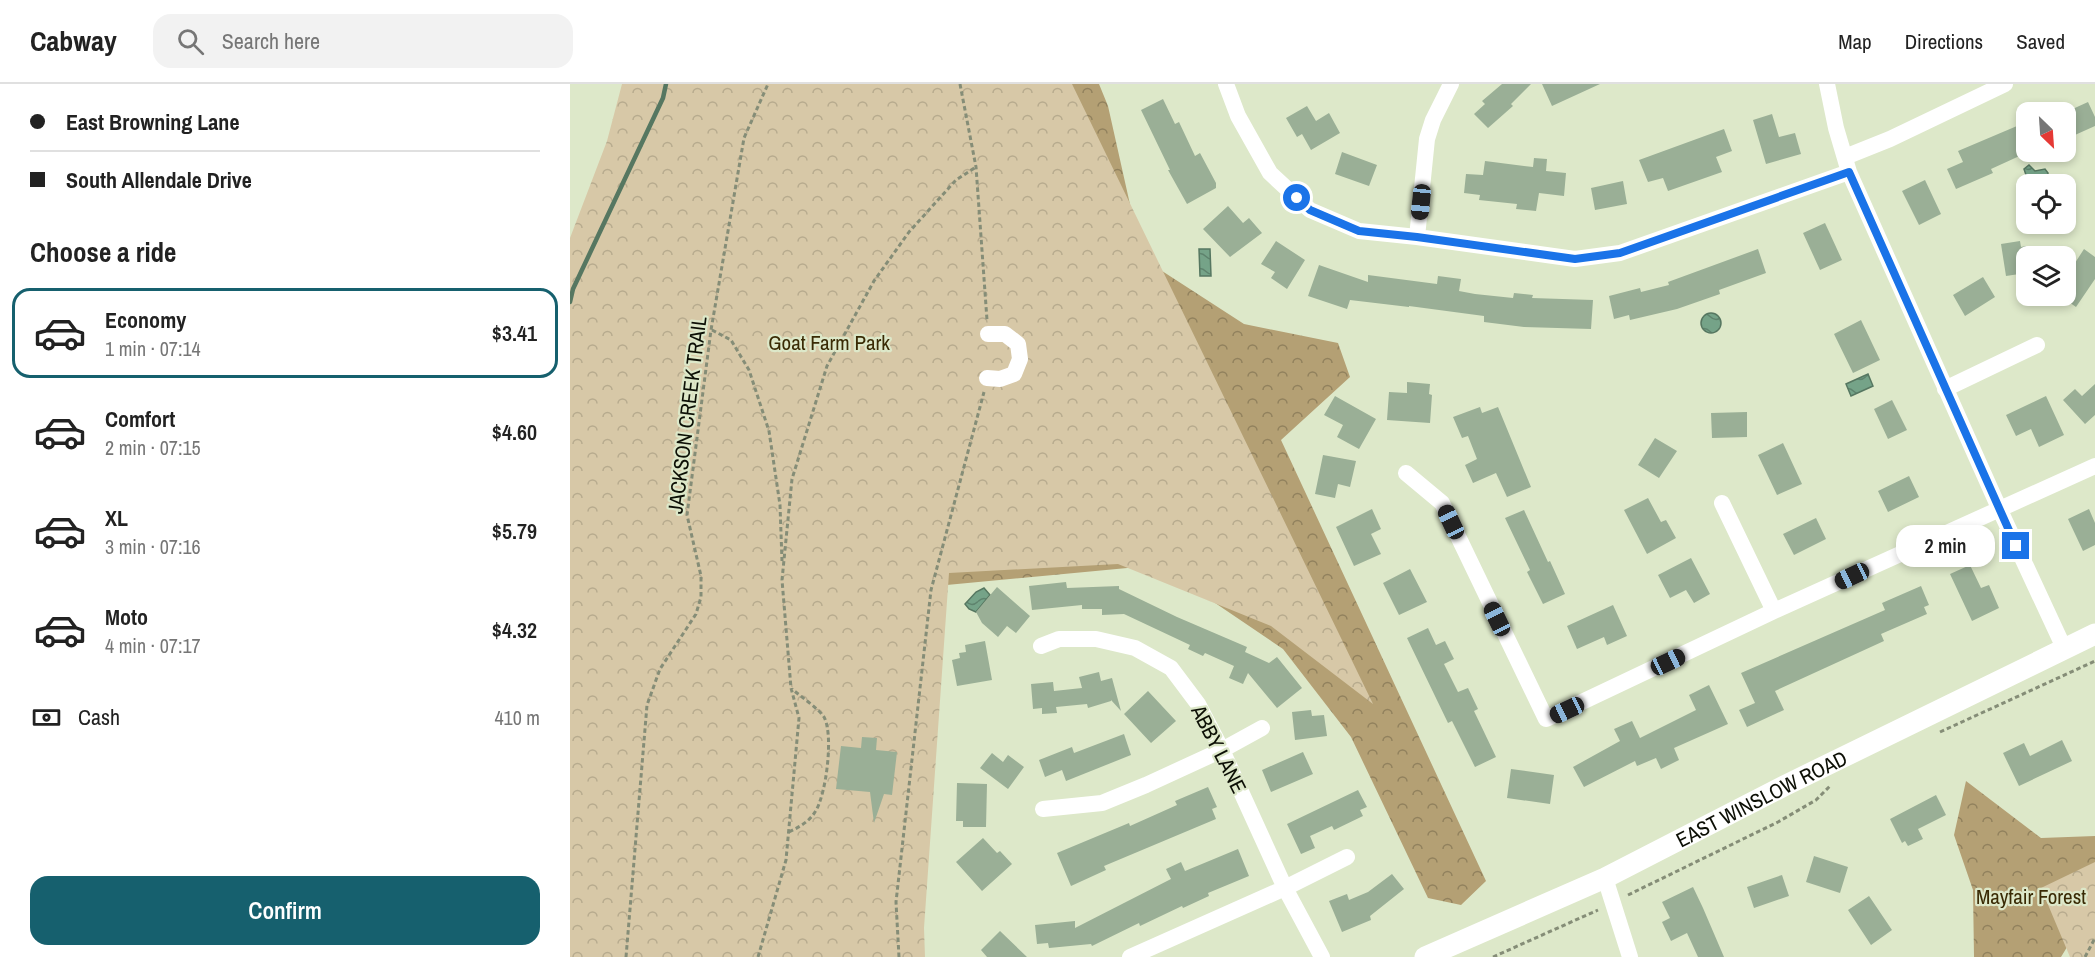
<!DOCTYPE html>
<meta charset="utf-8">
<style>
body{margin:0;font-family:"Archivo Narrow",sans-serif;background:#f2f2f2;color:#222;height:100vh;display:flex;flex-direction:column;font-size:22px;white-space:nowrap}
*{box-sizing:border-box;margin:0}
p{font-size:20px;color:#767676}
.icon{flex:none;width:33px;height:33px;fill:none;stroke:currentColor;stroke-width:2;stroke-linecap:round;stroke-linejoin:round}
.map{position:relative;flex:1;overflow:hidden}
.side{display:flex;flex-direction:column;background:#fff;width:570px}
.side>*{flex:none}
.guide{display:grid;align-content:center;height:132px;padding:0 30px;background:#fff}
.needle{width:39px;rotate:155deg}
.controls{position:absolute;left:1446px;top:18px;display:grid;gap:12px}
.controls a{display:grid;place-items:center;width:60px;height:60px;border-radius:12px;background:#fff;box-shadow:0 3px 9px #0003;font-size:30px}
.end{position:absolute;width:27px;height:27px;margin:-14px;border:8px solid #1a73e8;background:#fff;box-shadow:0 0 0 3px #fff}
.from{border-radius:50%}
.bubble{position:absolute;height:42px;border-radius:18px;background:#fff;box-shadow:0 3px 9px #0003;font-size:20px;font-weight:600;line-height:42px;text-align:center}
.car{position:absolute;width:18px;height:36px;margin:-18px -9px;border-radius:8px;box-shadow:0 0 4px 2px #0007;background:linear-gradient(#222 24%,#8ab4d8 0 40%,#222 0 76%,#8ab4d8 0 86%,#222 0)}
.guide b{display:flex;align-items:center;gap:21px;height:57px;font-size:22px}
.guide b+b{border-top:2px solid #e0e0e0}
.guide i{width:15px;height:15px;background:#222}
ul{padding:0;list-style:none}
li{display:flex;align-items:center;gap:18px;height:90px;margin:0 12px 9px;padding:0 18px;border:3px solid transparent;border-radius:18px}
li div{flex:1}
li b{display:block;font-size:22px}
li em{font-style:normal;font-weight:600}
li.selected{border-color:#16606e}
li>.icon{width:54px;height:54px;stroke-width:1.5}
h2{padding:0 30px;font-size:27px;line-height:72px}
.pay{display:flex;align-items:center;gap:15px;height:66px;padding:0 30px;font-size:22px}
.pay p{margin-inline-start:auto}
.action{display:flex;gap:12px;margin-top:auto;padding:12px 30px}
.action a{flex:1;height:69px;border-radius:18px;background:#16606e;color:#fff;font-size:24px;font-weight:600;line-height:69px;text-align:center}
header{display:flex;align-items:center;gap:36px;box-sizing:border-box;height:84px;padding:0 30px;background:#fff;border-bottom:2px solid #e0e0e0}
header strong{font-size:28px}
nav{display:flex;gap:33px;margin-inline-start:auto;font-size:21px}
.search{width:420px;height:54px;background:#f2f2f2;display:flex;align-items:center;gap:15px;box-sizing:border-box;padding:0 21px;border-radius:18px;color:#767676;font-size:22px}
main{display:flex;flex:1;min-height:0}
.map>svg:first-child{display:block}
</style>
<header>
<strong>Cabway</strong>
<div class="search"><svg class="icon" aria-label="search" viewBox="0 0 24 24"><circle cx="10" cy="10" r="6"/><path d="M15 15l6 6"/></svg>Search here</div>
<nav><a>Map</a><a>Directions</a><a>Saved</a></nav>
</header>
<main>
<section class="side">
<div class="guide">
<b><i class="from"></i>East Browning Lane</b>
<b><i></i>South Allendale Drive</b>
</div>
<h2>Choose a ride</h2>
<ul>
<li class="selected"><svg class="icon" aria-label="car" viewBox="0 0 24 24"><path d="M5 17H2v-5l4-1 3-4h7l3 4 3 1v5h-3M9 17h6M6 11h13"/><circle cx="7" cy="17" r="2"/><circle cx="17" cy="17" r="2"/></svg><div><b>Economy</b><p>1 min · 07:14</p></div><em>$3.41</em></li>
<li><svg class="icon" aria-label="car" viewBox="0 0 24 24"><path d="M5 17H2v-5l4-1 3-4h7l3 4 3 1v5h-3M9 17h6M6 11h13"/><circle cx="7" cy="17" r="2"/><circle cx="17" cy="17" r="2"/></svg><div><b>Comfort</b><p>2 min · 07:15</p></div><em>$4.60</em></li>
<li><svg class="icon" aria-label="car" viewBox="0 0 24 24"><path d="M5 17H2v-5l4-1 3-4h7l3 4 3 1v5h-3M9 17h6M6 11h13"/><circle cx="7" cy="17" r="2"/><circle cx="17" cy="17" r="2"/></svg><div><b>XL</b><p>3 min · 07:16</p></div><em>$5.79</em></li>
<li><svg class="icon" aria-label="car" viewBox="0 0 24 24"><path d="M5 17H2v-5l4-1 3-4h7l3 4 3 1v5h-3M9 17h6M6 11h13"/><circle cx="7" cy="17" r="2"/><circle cx="17" cy="17" r="2"/></svg><div><b>Moto</b><p>4 min · 07:17</p></div><em>$4.32</em></li>
</ul>
<div class="pay"><svg class="icon" aria-label="cash" viewBox="0 0 24 24"><path d="M3 7h18v10H3z"/><circle cx="12" cy="12" r="2"/></svg>Cash<p>410 m</p></div>
<div class="action"><a>Confirm</a></div>
</section>
<div class="map">
<svg width="1525" height="873" viewBox="0 0 1525 873">
<defs>
<pattern id="forest-crowns" width="20" height="18" patternUnits="userSpaceOnUse" patternTransform="scale(1.5)"><rect width="20" height="18" fill="#b4a074"/><path d="M2 6a3 3 0 1 1 6 0M12 15a3 3 0 1 1 6 0" fill="none" stroke="#91815d"/></pattern>
<pattern id="park-crowns" width="20" height="18" patternUnits="userSpaceOnUse" patternTransform="scale(1.5)"><rect width="20" height="18" fill="#d7c8a7"/><path d="M2 6a3 3 0 1 1 6 0M12 15a3 3 0 1 1 6 0" fill="none" stroke="#b7ab8e"/></pattern>
<pattern id="water-waves" width="16" height="10" patternUnits="userSpaceOnUse" patternTransform="scale(1.5)"><rect width="16" height="10" fill="#75a388"/><path d="M0 5q4-4 8 0t8 0" fill="none" stroke="#5e836d"/></pattern>
</defs>
<rect width="100%" height="100%" fill="#dde8c9"/>
<path fill="url(#forest-crowns)" d="M395,0H529L538,22L572,174L674,240L768,259L780,293L711,356L916,797L891,821L858,814L781,653L713,565L589,481L366,502Z
M1396,697L1471,754L1525,752V817L1491,873H1404L1403,806L1384,751Z"/>
<path fill="url(#park-crowns)" d="M52,0H502L803,620L701,542L548,480L379,489L354,844L355,873H0V154L37,57Z
M1525,778V873H1500L1471,804Z"/>
<path fill="url(#water-waves)" stroke="#567761" stroke-width="1.5" d="M1459,81L1465,87L1475,85L1478,89L1477,97L1465,98L1456,91L1454,85Z
M629,165H640L641,192H630Z
M1131 239a10 10 0 1 1 20 0a10 10 0 1 1-20 0Z
M1298,290L1303,302L1281,312L1276,300Z
M414,504L420,511L406,528L399,525L395,520L406,508Z"/>
<g fill="none" stroke-linecap="round" stroke-linejoin="round">
<path stroke="#567761" stroke-width="4.5" d="M0,218L3,205L93,14L96,0"/>
</g>
<path fill="#9aaf96" d="M932,0H961L941,20L943,22L918,44L904,30L915,20L912,17Z
M972,0H1030L982,22Z
M593,15L605,40L609,38L625,72L630,69L646,99V104L617,120L598,86H600L571,26Z
M1518,18L1525,33V42L1496,55V28Z
M737,22L746,37L759,29L770,49L741,66L732,50L727,53L716,34Z
M1202,30L1209,53L1225,49L1231,70L1196,80L1183,36Z
M1447,42L1450,49L1456,45V69L1421,85L1423,89L1386,105L1377,85L1393,78L1388,67Z
M1154,45L1162,67L1146,73L1152,88L1098,107L1093,94L1078,98L1069,76Z
M772,68L807,81L799,102L765,90Z
M964,74L977,75L976,87L996,89L994,112L969,109L966,127L946,125L947,120L909,116L910,111L894,109L896,90L913,91L915,77L963,83Z
M1355,96L1371,130L1349,141L1332,107Z
M1053,97L1057,120L1025,126L1021,104Z
M658,122L673,139L679,134L692,149L660,173L633,145Z
M1255,139L1272,176L1250,186L1233,149Z
M706,157L735,176L717,205L701,194L705,188L691,180Z
M1450,157L1451,163L1456,162V189L1436,192L1431,160Z
M1188,165L1196,189L1149,206L1150,210L1107,225L1060,236L1059,231L1044,235L1039,212L1070,204L1071,208L1099,201L1098,198Z
M1514,165L1525,173V195L1506,223L1496,216V193Z
M749,181L798,198V191L867,200L868,192L891,195L889,207L905,210L943,214L944,209L963,211L962,214L1023,216L1021,245L954,243L914,238V232L839,222V223L780,216L777,225L738,212Z
M1413,193L1425,213L1395,232L1383,211Z
M1291,236L1310,276L1283,289L1264,250Z
M837,298L860,300L859,310L862,311L860,339L817,336L819,308L837,309Z
M1525,300V331L1515,340L1493,316L1505,305L1512,312Z
M765,312L806,335L789,365L767,353L773,341L754,331Z
M1476,312L1494,351L1469,363L1461,345L1446,352L1436,331Z
M1322,316L1337,346L1318,355L1304,325Z
M910,323L912,329L928,323L961,403L937,413L926,389L903,399L895,381L907,375L898,352L892,354L883,333Z
M1177,328V353L1142,354L1141,329Z
M1085,354L1107,367L1089,394L1068,381Z
M1213,359L1232,400L1207,411L1188,371Z
M753,371L786,377L780,403L768,400L765,414L745,410Z
M1339,392L1349,413L1318,428L1308,407Z
M1078,414L1091,438L1096,436L1106,454L1077,470L1054,426Z
M802,425L811,445L801,450L811,470L784,482L766,443Z
M1519,425L1525,439V461L1513,467L1498,435Z
M954,426L978,478L980,477L995,510L973,520L957,488L960,486L935,434Z
M1246,434L1256,455L1224,471L1213,450Z
M1121,474L1140,510L1124,519L1116,506L1100,514L1088,491Z
M1400,481L1411,504L1419,501L1429,524L1402,537L1380,490Z
M840,485L857,518L829,531L813,499Z
M496,498L497,504L549,502V505L607,533L677,563L675,568L699,579L707,573L732,604L707,624L678,589L673,600L659,594L664,582L635,569L633,572L618,565L620,561L554,530L532,531V525H512V521L462,526L459,502Z
M1351,502L1359,521L1354,523L1357,530L1311,550L1314,557L1205,607L1214,626L1177,643L1169,626L1185,619L1171,589L1315,526L1312,519Z
M427,503L460,532L446,549L437,542L428,553L412,539L406,528Z
M1043,521L1057,552L1037,561L1034,553L1007,565L997,542Z
M858,544L866,561L875,557L884,575L874,580L888,608L898,604L908,625L904,627L926,673L905,683L882,637L878,639L837,554Z
M415,557L422,596L387,602L382,576L390,574L389,569L396,568L395,561Z
M529,588L531,597L542,594L551,627L541,616V617L518,624L517,620L486,623L487,629L472,630V624L463,625L461,600L483,598L484,607L512,604L509,593Z
M1139,601L1158,640L1104,664L1109,676L1091,685L1086,674L1067,682L1065,677L1014,703L1003,683L1050,657L1044,645L1062,637L1070,654L1126,626L1119,611Z
M578,607L606,637L581,659L554,630Z
M741,626L742,632L754,631L757,652L725,656L722,628Z
M554,650L561,671L496,697L492,686L475,693L469,676L502,663L504,669Z
M292,653L307,654L306,666L327,668L322,711L314,710L304,739L300,708L266,705L271,662L291,664Z
M1492,656L1502,677L1449,702L1433,669L1454,659L1460,672Z
M733,668L743,690L701,708L692,686Z
M422,669L433,678L438,671L454,683L438,705L410,684Z
M941,685L984,691L980,720L937,714Z
M387,699L417,700L416,743H393V737H386Z
M638,703L647,723L642,725L646,735L534,782L536,786L501,802L487,769L559,739L560,742L607,721L605,717Z
M788,706L797,723L790,726L793,732L764,746L762,742L740,752L745,764L731,770L717,740Z
M1366,711L1376,731L1348,745L1353,755L1338,762L1335,757L1332,759L1320,735Z
M413,754L427,769L430,767L442,780L412,807L386,778Z
M668,765L679,792L638,809L639,812L613,824L612,822L570,842L569,839L522,862L521,860L479,864L478,859L467,860L465,841L505,837V844L601,795L596,785L611,778L615,787Z
M1244,772L1278,783L1270,809L1236,798Z
M822,790L834,805L800,832L801,836L772,848L759,817L777,810L779,816L798,808Z
M1212,791L1219,812L1184,824L1177,803Z
M1123,803L1133,824L1154,873H1128L1117,849L1101,857L1092,838L1100,834L1092,818Z
M1299,812L1322,846L1301,861L1278,826Z
M430,847L457,873H417L411,866Z"/>
<g fill="none" stroke-linecap="round" stroke-linejoin="round">
<path stroke="#858d77" stroke-width="3" stroke-dasharray="4.5 3" stroke-linecap="butt" d="M390,0L406,83L417,236
M142,246L161,256L179,286L199,347L210,421L212,477
M1370,648L1525,577
M219,748C229,743 239,738 245,728C256,712 264,651 254,633C249,625 230,612 222,605
M1058,811L1208,738L1246,716L1260,702
M56,873L77,621L90,585L126,530L131,513V492L117,431L141,246L174,54L198,0
M188,873L216,776L229,634L221,604L212,496L222,395L257,282L304,197L339,148L386,96L406,83
M329,873L326,818L361,506L414,308
M923,873L1028,826
M1515,873L1525,854"/>
<path stroke="#fff" stroke-width="16" d="M656,0L668,32L700,89L740,126L789,147L847,153L1005,175L1050,169L1279,88
M1257,0L1266,44L1279,88L1429,424L1494,564
M1275,73L1320,55L1435,0
M847,153L857,55L863,36L881,0
M417,294L430,295L444,290L450,275L448,260L435,250H418
M1375,305L1467,261
M836,389L872,419L976,635L1204,527L1525,382
M1152,419L1204,527
M471,562L489,555H526L565,564L601,584L628,620L652,666L715,804L752,873
M473,725L532,719L576,701L652,666L692,644
M1035,794L1060,873
M560,873L715,804L777,773"/>
<path stroke="#fff" stroke-width="21" id="s1" d="M855,873L1035,794L1214,702L1525,550"/>
</g>
<g fill="none" stroke-linecap="round" stroke-linejoin="round">
<path stroke="#1a73e8" stroke-width="8" d="M727,114L740,126L789,147L847,153L1005,175L1050,169L1279,88L1446,462"/>
</g>
<g text-anchor="middle" dominant-baseline="central" stroke-width="4.5" stroke-linejoin="round" paint-order="stroke">
<g font-size="21" fill="#392a04" stroke="#dde8c9">
<text x="259" y="258">Goat Farm Park</text>
<text x="1461" y="812">Mayfair Forest</text>
</g>
<g font-size="21" fill="#0c0f05" stroke="#dde8c9">
<text transform="translate(117 331) rotate(-83)">JACKSON CREEK TRAIL</text>
<text transform="translate(649 665) rotate(63)">ABBY LANE</text>
<text stroke="none"><textPath href="#s1" startOffset="372">EAST WINSLOW ROAD</textPath></text>
</g>
</g>
</svg>
<div class="controls">
<a><svg class="needle" viewBox="-14 -14 28 28"><path d="M0-13l5 13h-10z" fill="#e53935"/><path d="M0 13l5-13h-10z" fill="#767676"/></svg></a>
<a><svg class="icon" aria-label="locate" viewBox="0 0 24 24"><circle cx="12" cy="12" r="6"/><path d="M12 2v4M12 18v4M2 12h4M18 12h4"/></svg></a>
<a><svg class="icon" aria-label="layers" viewBox="0 0 24 24"><path d="M12 4l9 5-9 5-9-5zM3 14l9 5 9-5"/></svg></a>
</div>
<i class="end from" style="left:727px;top:114px"></i>
<i class="end" style="left:1446px;top:462px"></i>
<div class="bubble" style="left:1326px;top:441px;width:99px">2 min</div>
<i class="car" style="left:851px;top:118px;rotate:186deg"></i>
<i class="car" style="left:881px;top:438px;rotate:335deg"></i>
<i class="car" style="left:1282px;top:492px;rotate:245deg"></i>
<i class="car" style="left:927px;top:535px;rotate:334deg"></i>
<i class="car" style="left:1098px;top:578px;rotate:65deg"></i>
<i class="car" style="left:997px;top:626px;rotate:245deg"></i>
</div>
</main>
